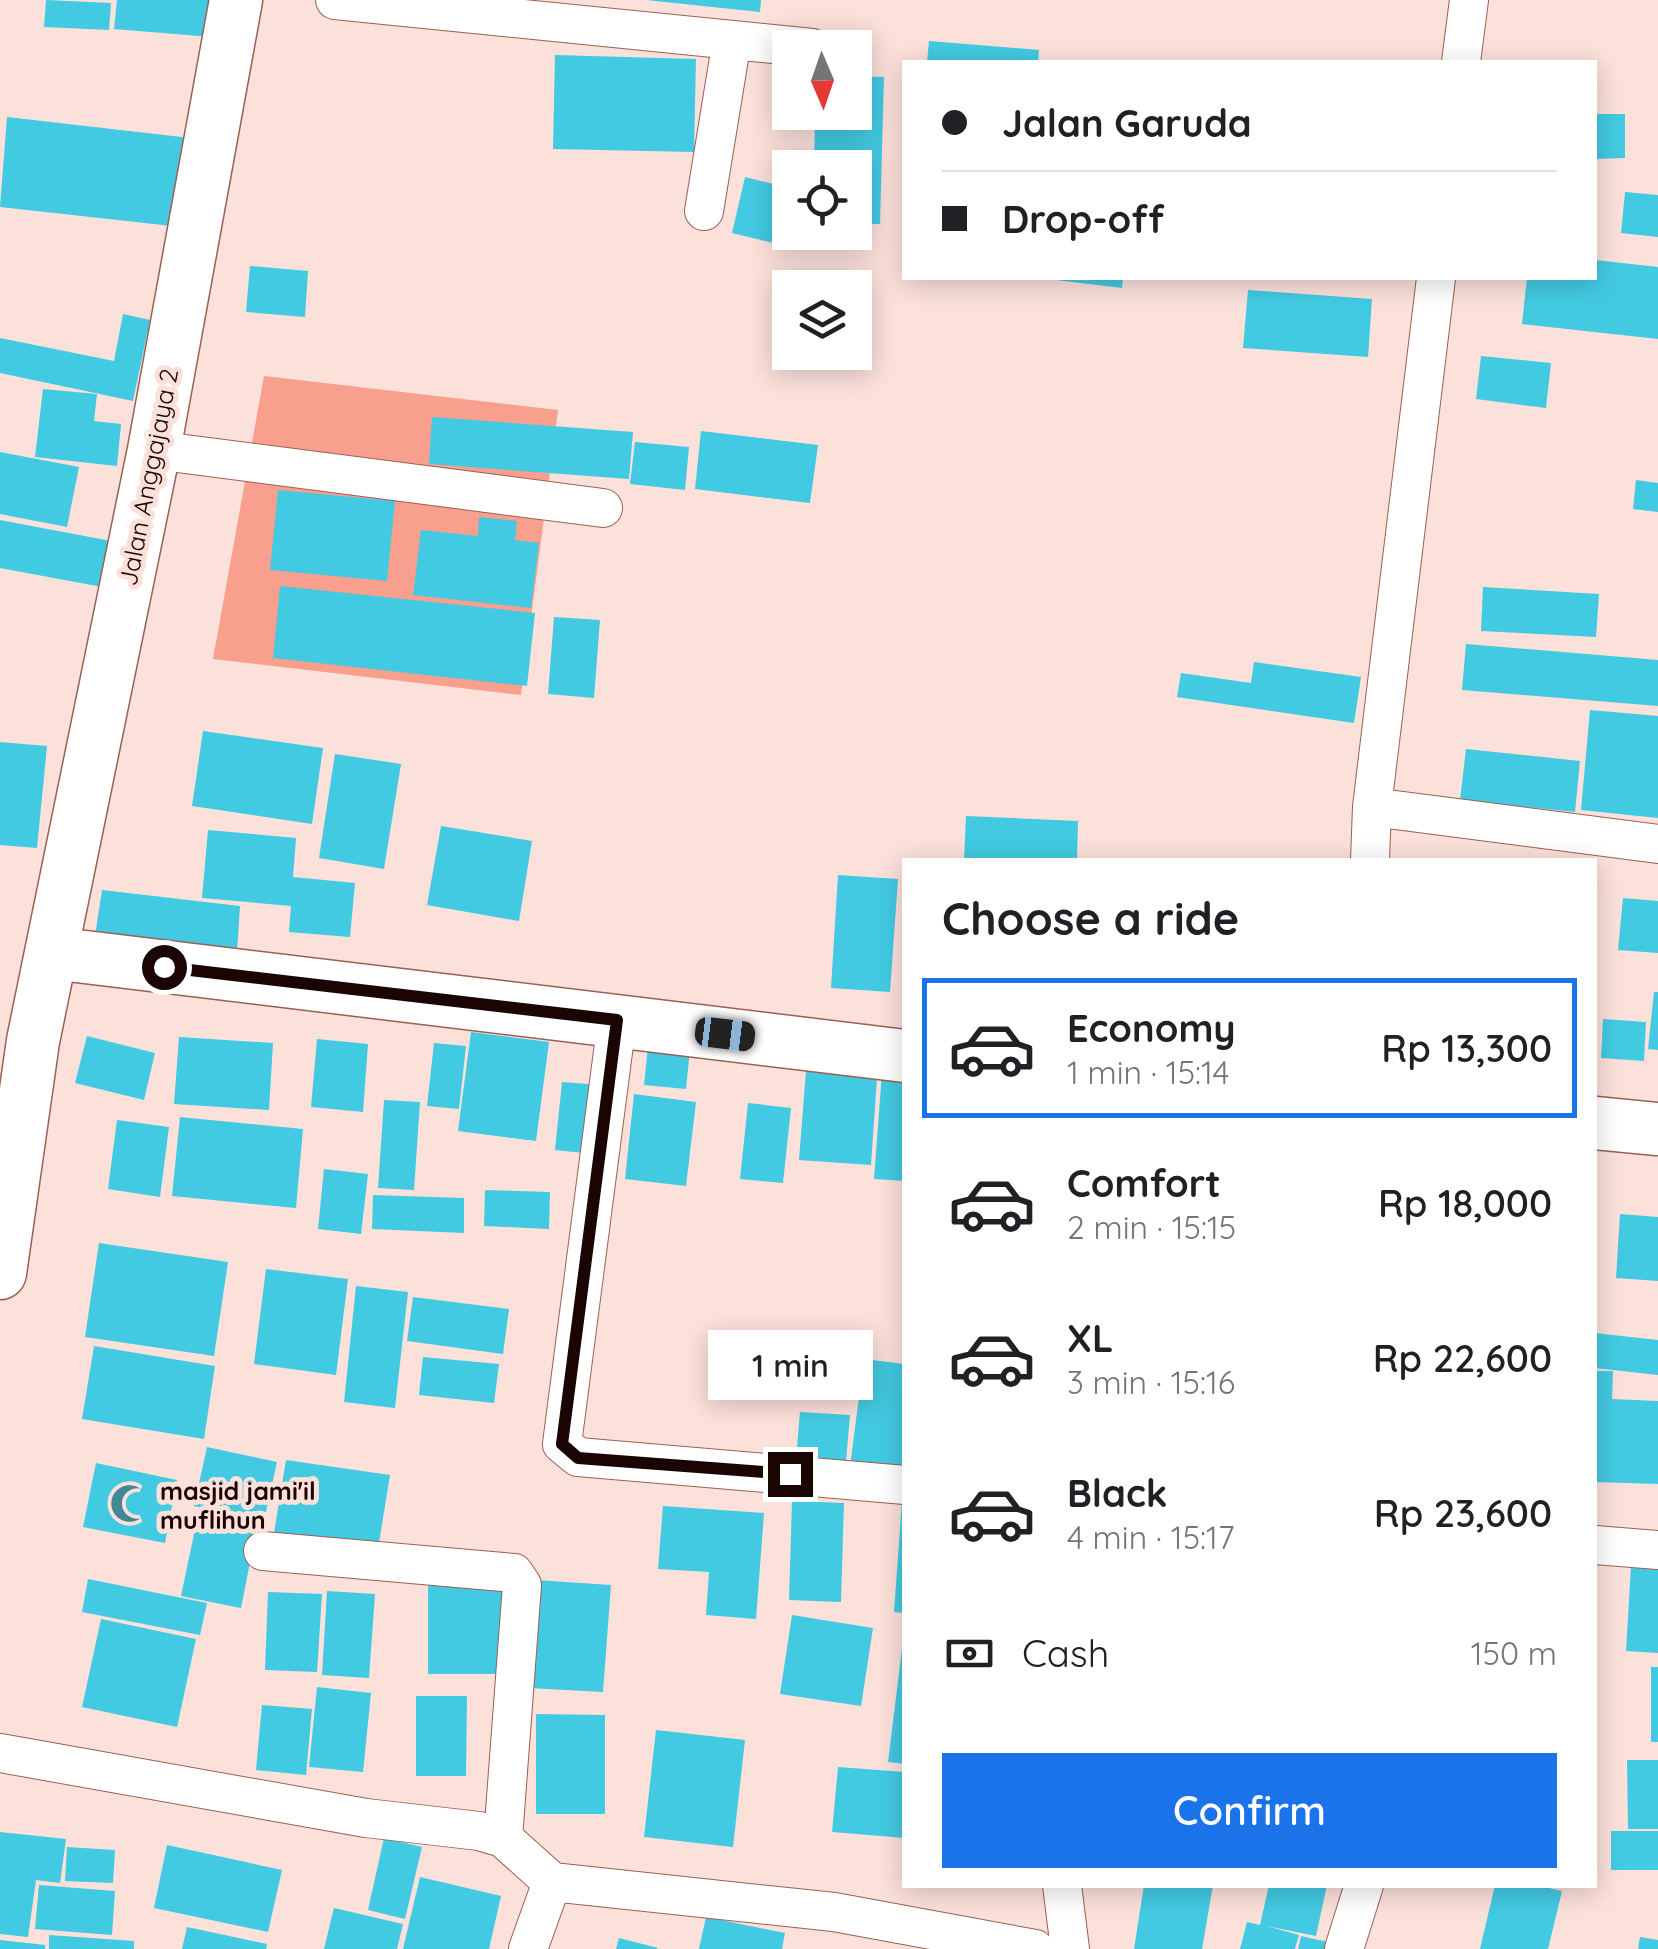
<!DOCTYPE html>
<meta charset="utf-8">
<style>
body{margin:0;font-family:Quicksand,sans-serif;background:#f2f2f2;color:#202124;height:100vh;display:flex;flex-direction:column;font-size:38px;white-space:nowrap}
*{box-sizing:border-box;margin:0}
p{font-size:32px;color:#757577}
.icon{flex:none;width:55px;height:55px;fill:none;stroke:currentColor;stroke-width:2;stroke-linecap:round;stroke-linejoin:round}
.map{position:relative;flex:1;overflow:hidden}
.side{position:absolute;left:902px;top:858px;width:695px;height:1030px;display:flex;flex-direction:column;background:#fff;border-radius:0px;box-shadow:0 5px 25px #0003}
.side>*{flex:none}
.guide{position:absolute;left:902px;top:60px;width:695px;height:220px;border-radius:0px;box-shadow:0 5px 25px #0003;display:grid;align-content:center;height:220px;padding:0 40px;background:#fff}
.needle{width:65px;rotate:178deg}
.controls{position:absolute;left:772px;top:30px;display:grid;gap:20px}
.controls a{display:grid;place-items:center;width:100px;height:100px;border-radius:0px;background:#fff;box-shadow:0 5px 25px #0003;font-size:50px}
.end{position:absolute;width:45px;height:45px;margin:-22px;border:12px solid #1a0503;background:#fff;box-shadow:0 0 0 5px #fff}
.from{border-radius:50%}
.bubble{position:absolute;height:70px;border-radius:0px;background:#fff;box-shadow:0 5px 25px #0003;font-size:32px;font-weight:600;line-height:70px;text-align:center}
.car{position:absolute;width:30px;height:60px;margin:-30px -15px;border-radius:12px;box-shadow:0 0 8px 2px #0007;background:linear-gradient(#222 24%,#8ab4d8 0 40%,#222 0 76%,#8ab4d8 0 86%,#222 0)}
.guide b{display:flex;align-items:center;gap:35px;height:95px;font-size:38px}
.guide b+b{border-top:2px solid #e0e0e0}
.guide i{width:25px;height:25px;background:#202124}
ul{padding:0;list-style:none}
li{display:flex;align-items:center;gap:30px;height:140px;margin:0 20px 15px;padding:0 20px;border:5px solid transparent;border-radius:0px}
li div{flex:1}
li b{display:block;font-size:38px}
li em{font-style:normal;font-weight:600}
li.selected{border-color:#1a73e8}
li>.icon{width:90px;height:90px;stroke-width:1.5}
h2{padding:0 40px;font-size:45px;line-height:120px}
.pay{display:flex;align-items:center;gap:25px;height:110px;padding:0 40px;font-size:38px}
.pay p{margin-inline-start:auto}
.primary-button{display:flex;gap:20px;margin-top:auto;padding:20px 40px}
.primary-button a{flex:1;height:115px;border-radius:0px;background:#1a73e8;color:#fff;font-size:40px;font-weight:600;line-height:115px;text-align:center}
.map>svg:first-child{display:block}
</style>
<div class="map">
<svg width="1658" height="1949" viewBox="0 0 1658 1949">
<rect width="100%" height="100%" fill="#fce0da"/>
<path fill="#f89f8d" d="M264,376L558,410L521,695L213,659Z"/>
<path fill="#42cae2" d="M46,0L111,3L109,30L44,27Z
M117,0H226L223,38L114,29Z
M646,0H761L760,12Z
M929,41L1039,50L1038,62H927Z
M555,55L696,59L694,152L553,149Z
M855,76L884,77L880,224H855V168H814L815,112H855Z
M1595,114H1625V158L1595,159Z
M7,117L199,139L190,228L0,207Z
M745,177L790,188L785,246L732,233Z
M1625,192L1658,195V237L1621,233Z
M1595,260L1658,267V339L1522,324L1527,278H1595Z
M250,266L308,271L305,317L246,312Z
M1039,278H1123L1122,288Z
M1248,290L1372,299L1368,357L1243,348Z
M123,314L150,320L133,401L0,373V338L114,361Z
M1481,356L1551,363L1546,408L1476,399Z
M43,389L97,394L94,421L121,424L117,466L35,457Z
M432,417L633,432L629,479L429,464Z
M701,431L818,445L810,503L695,489Z
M635,442L689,447L685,490L630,484Z
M0,452L79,467L67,527L0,514Z
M1636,480L1658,483V512L1633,509Z
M278,490L395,501L387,581L270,570Z
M479,517L517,521L515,540L539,543L531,608L413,595L421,530L478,536Z
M0,520L111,541L102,587L0,568Z
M280,586L535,613L527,686L273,658Z
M1483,587L1599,594L1596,637L1481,631Z
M554,617L600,620L594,698L548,694Z
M1466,644L1658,660V706L1462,690Z
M1254,662L1361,677L1354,723L1177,697L1181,673L1251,683Z
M1590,710L1658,716V818L1581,810Z
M203,731L323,748L312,824L192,806Z
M0,742L47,746L37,848L0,845Z
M1466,749L1580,761L1575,812L1460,800Z
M335,754L401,764L384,869L319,858Z
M966,816L1078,821L1077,860H964Z
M441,826L532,841L519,921L427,905Z
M208,830L296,838L293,877L355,883L350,937L289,932L291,906L202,898Z
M838,875L898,879L890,992L831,988Z
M102,890L240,906L236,967L93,949Z
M1623,898L1658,901V953L1618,950Z
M1654,992H1658V1050L1648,1049Z
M1603,1019L1646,1022L1644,1061L1601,1058Z
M471,1032L549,1042L536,1141L458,1131Z
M87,1036L155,1053L144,1100L75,1083Z
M179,1037L273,1043L269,1110L174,1104Z
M317,1039L368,1044L363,1112L311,1107Z
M434,1043L466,1046L459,1109L427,1106Z
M648,1046L690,1049L686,1089L644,1085Z
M807,1058L878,1064L871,1165L799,1160Z
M882,1072L905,1073V1181L874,1179Z
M562,1082L601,1085L594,1154L555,1150Z
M634,1094L696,1102L686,1186L625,1179Z
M384,1100L420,1102L414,1190L378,1188Z
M748,1103L791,1108L783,1183L740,1179Z
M180,1117L303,1129L296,1208L172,1196Z
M117,1120L169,1127L160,1197L108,1189Z
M324,1169L368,1174L361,1234L318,1229Z
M485,1190L550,1192L549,1229L484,1226Z
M373,1195L464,1198V1233L372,1229Z
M1620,1214L1658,1217V1281L1616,1278Z
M99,1243L228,1262L214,1356L85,1337Z
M266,1269L348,1279L336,1375L254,1364Z
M356,1286L408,1292L395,1408L344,1402Z
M413,1297L509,1309L503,1354L407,1341Z
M1595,1333L1658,1340V1375L1595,1368Z
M94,1346L215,1366L204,1439L82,1419Z
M423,1357L499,1364L494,1403L419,1395Z
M864,1359L905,1364V1473L850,1466Z
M1595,1371H1613L1612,1399L1658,1401V1484L1595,1482Z
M800,1412L850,1415L845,1473L795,1470Z
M207,1447L277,1462L264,1521L194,1506Z
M286,1460L390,1475L378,1549L274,1533Z
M96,1463L177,1480L165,1543L83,1527Z
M792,1501L844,1503L841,1602L789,1600Z
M902,1501L905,1502V1613L894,1612Z
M663,1506L764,1513L756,1619L706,1615L709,1572L658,1569Z
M197,1520L256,1532L241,1608L181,1596Z
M1631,1566L1658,1567V1653L1626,1651Z
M428,1574H508L509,1674H428Z
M88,1579L207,1603L200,1635L82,1612Z
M535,1580L611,1585L603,1692L528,1688Z
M327,1591L375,1594L369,1678L322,1675Z
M268,1592L322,1594L317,1672L265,1670Z
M792,1615L873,1628L861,1706L780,1694Z
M101,1619L196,1639L177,1727L82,1707Z
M903,1640H905V1764L888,1762Z
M1651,1667H1658V1742H1651Z
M317,1687L371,1693L363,1772L309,1767Z
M416,1696H467L466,1776H416Z
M262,1705L312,1709L306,1775L256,1770Z
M536,1714L605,1715V1814H536Z
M656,1730L745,1740L733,1847L644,1837Z
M1627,1760H1658V1829H1628Z
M838,1767L905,1772V1838L832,1832Z
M1611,1831H1658V1870H1611Z
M0,1832L66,1839L60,1883L36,1880L28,1937L0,1934Z
M384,1838L422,1847L405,1919L368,1910Z
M167,1845L282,1870L268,1932L154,1908Z
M67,1847L115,1850L113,1883L65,1881Z
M420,1877L501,1896L489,1949H403Z
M39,1885L115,1891L112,1935L35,1929Z
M1144,1885H1213L1202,1949H1134Z
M1269,1885H1327L1316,1936L1266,1926L1299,1935L1295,1949H1240L1247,1922L1260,1925Z
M1495,1885H1536L1562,1891L1548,1949H1480Z
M334,1908L403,1924L397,1949H324Z
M706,1917L785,1933L782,1949H699Z
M187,1927L267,1944L266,1949H182Z
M49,1935L134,1941V1949H49Z
M1301,1936L1328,1942L1326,1949H1298Z
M1640,1937L1658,1940V1949H1638Z
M619,1938L658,1948L657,1949H616Z
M0,1940L45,1945V1949H0Z"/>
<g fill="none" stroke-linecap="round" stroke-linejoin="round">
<defs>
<path id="street" d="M335,0L812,48
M1461,62L1469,0
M704,211L732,40
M154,450L603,508
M1372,807L1658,844
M1370,860L1372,807L1436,278
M617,1021L562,1444L578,1457L905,1485
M1595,1545L1658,1550
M263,1551L514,1573L522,1585L503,1838
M0,1753L366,1818L479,1831L503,1838L552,1882L834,1912L1035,1949
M1062,1885L1070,1949
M528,1949L552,1882
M1344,1949L1364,1885"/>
<path id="secondary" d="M52,953L905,1056
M1595,1123L1658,1129
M0,1273L33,1041L154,450L236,0"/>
</defs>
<use href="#street" stroke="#9b5f54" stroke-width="40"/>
<use href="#secondary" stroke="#9b5f54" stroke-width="55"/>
<use href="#street" stroke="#fff" stroke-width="38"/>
<use href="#secondary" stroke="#fff" stroke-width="52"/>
</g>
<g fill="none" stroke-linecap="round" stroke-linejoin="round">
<path stroke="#1a0503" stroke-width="12" d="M164,967L617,1020L562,1444L578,1458L790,1474"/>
</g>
<defs>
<symbol id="mosque-bare" viewBox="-9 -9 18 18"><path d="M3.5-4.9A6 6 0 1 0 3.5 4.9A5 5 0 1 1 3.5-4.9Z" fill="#438895" stroke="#fce0da" stroke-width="2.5" paint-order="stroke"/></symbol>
</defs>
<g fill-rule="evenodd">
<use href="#mosque-bare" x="102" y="1476" width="55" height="55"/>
</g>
<g text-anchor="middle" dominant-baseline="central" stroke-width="10" stroke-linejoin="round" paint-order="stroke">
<g font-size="25" fill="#1a0503" stroke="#fce0da">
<text transform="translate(148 477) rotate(-79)">Jalan Anggajaya 2</text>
</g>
<g font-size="25" font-weight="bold" fill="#1a0503" stroke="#fce0da" text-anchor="start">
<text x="160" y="1490">masjid jami'il<tspan x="160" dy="29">muflihun</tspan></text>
</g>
</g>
</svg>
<div class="controls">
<a><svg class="needle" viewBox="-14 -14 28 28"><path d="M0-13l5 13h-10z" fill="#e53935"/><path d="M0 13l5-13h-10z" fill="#757577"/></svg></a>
<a><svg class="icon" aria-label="locate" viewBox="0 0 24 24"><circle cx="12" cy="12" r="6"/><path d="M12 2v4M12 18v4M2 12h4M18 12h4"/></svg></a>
<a><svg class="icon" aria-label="layers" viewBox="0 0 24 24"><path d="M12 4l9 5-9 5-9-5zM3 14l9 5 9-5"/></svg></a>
</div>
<i class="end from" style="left:164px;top:967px"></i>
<i class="end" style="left:790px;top:1474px"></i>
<div class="bubble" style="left:708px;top:1330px;width:165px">1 min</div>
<i class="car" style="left:725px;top:1034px;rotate:97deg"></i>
<div class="guide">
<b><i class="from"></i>Jalan Garuda</b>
<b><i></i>Drop-off</b>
</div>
<section class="side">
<h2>Choose a ride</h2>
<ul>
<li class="selected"><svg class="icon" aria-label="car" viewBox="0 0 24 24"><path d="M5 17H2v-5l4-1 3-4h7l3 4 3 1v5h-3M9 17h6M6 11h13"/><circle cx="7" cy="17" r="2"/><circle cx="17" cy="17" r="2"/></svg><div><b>Economy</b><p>1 min · 15:14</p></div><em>Rp 13,300</em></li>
<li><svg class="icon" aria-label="car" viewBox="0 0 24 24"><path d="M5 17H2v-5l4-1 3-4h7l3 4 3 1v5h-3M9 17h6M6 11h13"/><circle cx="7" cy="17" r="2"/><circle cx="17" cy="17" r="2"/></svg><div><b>Comfort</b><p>2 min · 15:15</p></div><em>Rp 18,000</em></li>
<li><svg class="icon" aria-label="car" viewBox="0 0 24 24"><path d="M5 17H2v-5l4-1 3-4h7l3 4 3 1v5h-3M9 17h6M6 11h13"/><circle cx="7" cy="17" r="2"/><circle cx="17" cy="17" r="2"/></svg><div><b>XL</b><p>3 min · 15:16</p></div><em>Rp 22,600</em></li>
<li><svg class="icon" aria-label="car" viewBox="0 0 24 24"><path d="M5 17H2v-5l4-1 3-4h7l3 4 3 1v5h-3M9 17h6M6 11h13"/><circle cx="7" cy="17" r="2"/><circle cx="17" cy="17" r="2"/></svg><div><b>Black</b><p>4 min · 15:17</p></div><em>Rp 23,600</em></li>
</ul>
<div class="pay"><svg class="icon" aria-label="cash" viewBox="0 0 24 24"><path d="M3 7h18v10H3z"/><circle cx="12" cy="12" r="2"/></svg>Cash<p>150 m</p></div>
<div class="primary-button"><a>Confirm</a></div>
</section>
</div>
